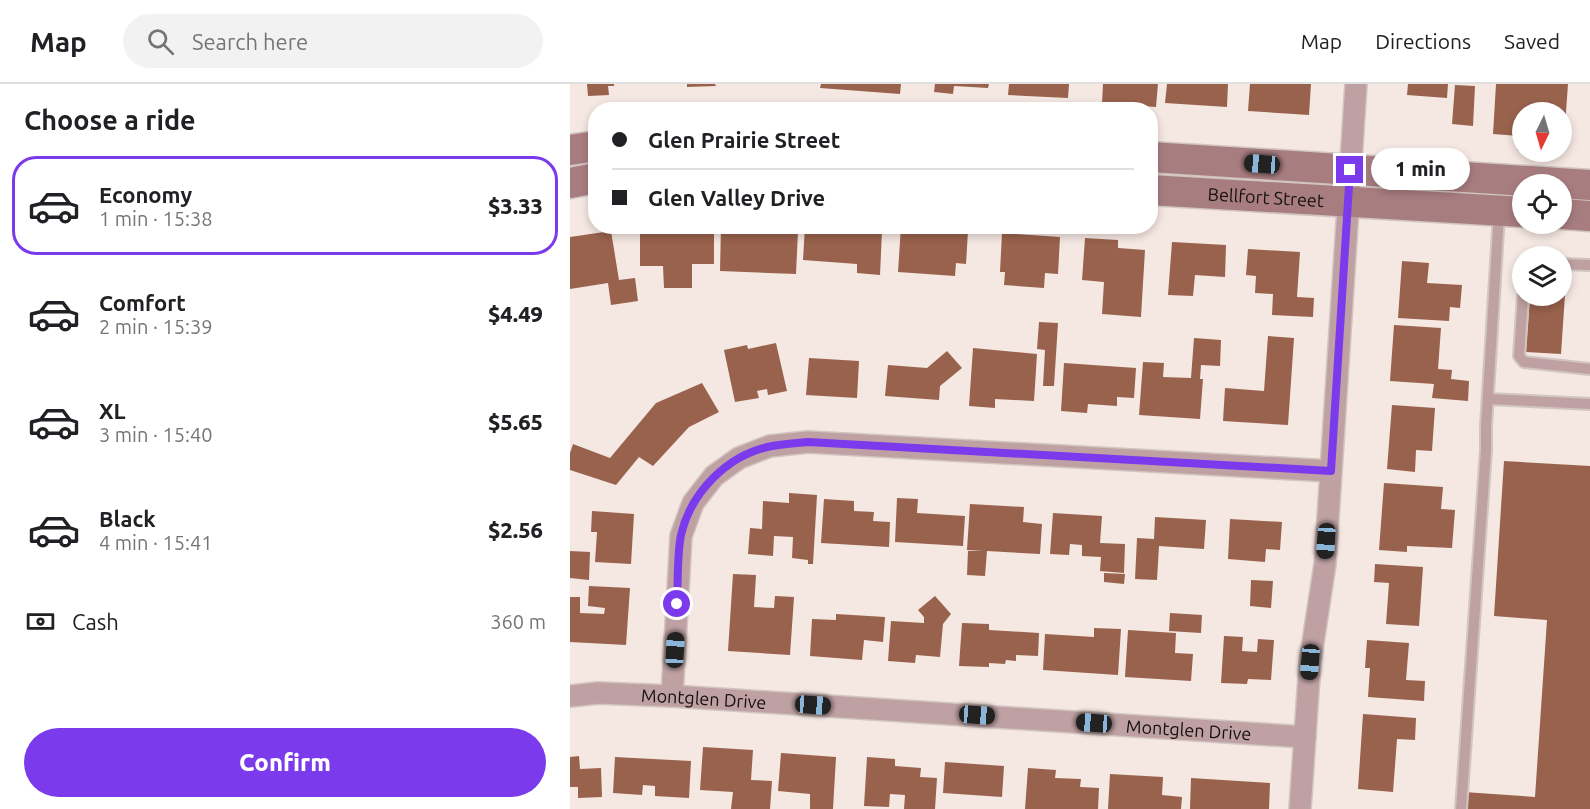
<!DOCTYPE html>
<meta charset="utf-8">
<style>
body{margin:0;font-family:Ubuntu,sans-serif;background:#f2f2f2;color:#202124;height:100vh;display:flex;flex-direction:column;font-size:22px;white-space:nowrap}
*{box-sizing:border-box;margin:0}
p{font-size:20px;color:#757577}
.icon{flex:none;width:33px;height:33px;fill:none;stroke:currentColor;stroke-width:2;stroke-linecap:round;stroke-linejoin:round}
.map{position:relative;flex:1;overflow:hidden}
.drawer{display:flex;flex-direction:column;background:#fff;width:570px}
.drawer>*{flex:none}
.banner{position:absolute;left:18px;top:18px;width:570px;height:132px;border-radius:24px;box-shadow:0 3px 9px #0003;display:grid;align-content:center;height:132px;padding:0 24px;background:#fff}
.needle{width:39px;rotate:185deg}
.tools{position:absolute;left:942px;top:18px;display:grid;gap:12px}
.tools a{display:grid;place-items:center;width:60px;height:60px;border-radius:50%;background:#fff;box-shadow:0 3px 9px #0003;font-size:30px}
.end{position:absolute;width:27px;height:27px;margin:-14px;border:8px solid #7c3aed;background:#fff;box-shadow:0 0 0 3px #fff}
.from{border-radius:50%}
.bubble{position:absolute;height:42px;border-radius:21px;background:#fff;box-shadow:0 3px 9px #0003;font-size:20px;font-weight:800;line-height:42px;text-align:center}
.car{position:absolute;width:18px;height:36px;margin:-18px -9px;border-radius:8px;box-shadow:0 0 4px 2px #0007;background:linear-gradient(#222 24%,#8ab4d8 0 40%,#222 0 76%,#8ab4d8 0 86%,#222 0)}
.banner b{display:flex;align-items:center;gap:21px;height:57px;font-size:22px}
.banner b+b{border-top:2px solid #e0e0e0}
.banner i{width:15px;height:15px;background:#202124}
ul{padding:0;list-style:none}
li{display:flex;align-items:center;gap:18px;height:99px;margin:0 12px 9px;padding:0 12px;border:3px solid transparent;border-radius:24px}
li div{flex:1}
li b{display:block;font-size:22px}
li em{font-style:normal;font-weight:800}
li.current{border-color:#7c3aed}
li>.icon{width:54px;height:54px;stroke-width:1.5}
h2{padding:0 24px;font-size:27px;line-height:72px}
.pay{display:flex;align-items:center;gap:15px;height:66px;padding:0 24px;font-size:22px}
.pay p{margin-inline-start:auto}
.cta{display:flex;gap:12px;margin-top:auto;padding:12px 24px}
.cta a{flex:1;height:69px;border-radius:36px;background:#7c3aed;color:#fff;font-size:24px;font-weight:800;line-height:69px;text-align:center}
header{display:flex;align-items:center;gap:36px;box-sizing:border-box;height:84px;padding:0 30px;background:#fff;border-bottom:2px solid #e0e0e0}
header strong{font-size:28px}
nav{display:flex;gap:33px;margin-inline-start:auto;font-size:21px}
.search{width:420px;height:54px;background:#f2f2f2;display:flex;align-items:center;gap:15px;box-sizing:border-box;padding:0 21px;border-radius:33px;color:#757577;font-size:22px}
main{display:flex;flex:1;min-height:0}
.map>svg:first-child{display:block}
</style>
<header>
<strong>Map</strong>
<div class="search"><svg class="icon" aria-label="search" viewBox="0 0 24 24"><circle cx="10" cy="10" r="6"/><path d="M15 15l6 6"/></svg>Search here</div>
<nav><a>Map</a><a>Directions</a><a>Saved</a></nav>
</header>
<main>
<section class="drawer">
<h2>Choose a ride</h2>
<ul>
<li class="current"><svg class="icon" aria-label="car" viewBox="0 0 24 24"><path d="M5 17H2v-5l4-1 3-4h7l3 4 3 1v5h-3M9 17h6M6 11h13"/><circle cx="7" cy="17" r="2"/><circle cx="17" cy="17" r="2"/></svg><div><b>Economy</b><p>1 min · 15:38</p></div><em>$3.33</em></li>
<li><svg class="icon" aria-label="car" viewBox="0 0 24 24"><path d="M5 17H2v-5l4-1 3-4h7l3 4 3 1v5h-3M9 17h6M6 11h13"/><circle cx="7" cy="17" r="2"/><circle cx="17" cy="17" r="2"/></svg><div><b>Comfort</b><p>2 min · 15:39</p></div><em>$4.49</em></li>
<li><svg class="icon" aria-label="car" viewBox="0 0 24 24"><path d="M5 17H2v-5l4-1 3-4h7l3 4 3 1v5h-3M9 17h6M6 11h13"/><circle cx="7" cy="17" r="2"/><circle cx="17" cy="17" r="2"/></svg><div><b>XL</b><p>3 min · 15:40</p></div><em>$5.65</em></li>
<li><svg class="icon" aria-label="car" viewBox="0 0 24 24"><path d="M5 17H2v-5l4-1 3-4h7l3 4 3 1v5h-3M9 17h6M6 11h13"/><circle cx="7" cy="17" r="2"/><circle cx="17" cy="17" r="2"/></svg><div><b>Black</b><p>4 min · 15:41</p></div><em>$2.56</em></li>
</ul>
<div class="pay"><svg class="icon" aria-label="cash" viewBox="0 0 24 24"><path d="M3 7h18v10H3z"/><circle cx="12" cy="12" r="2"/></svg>Cash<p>360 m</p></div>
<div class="cta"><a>Confirm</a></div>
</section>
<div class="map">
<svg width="1020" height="725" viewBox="0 0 1020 725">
<rect width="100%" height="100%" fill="#f5e7e2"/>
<path fill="#99624d" d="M17,0H44V2H38L39,11L18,12Z
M117,0H145L146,2L117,3Z
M251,0H331L330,10L250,4Z
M365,0H419L418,4L384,2L383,10L364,8Z
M439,0H499L498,14L438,11Z
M533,0H588L586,23L532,19Z
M597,0H658L657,23L595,19Z
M680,0H741L739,31L678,27Z
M838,0H878L877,14L837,11Z
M926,0H998L994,55H992V28H952V67L947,66L949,52L923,50Z
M885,1L905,2L903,42L882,40Z
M70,142H99L98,147H144V180H122V204H94L93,182H70Z
M151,142H184V145L228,147L226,190L150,187Z
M235,142H267L312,147L310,191L287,189V180L233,176Z
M331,142L398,147L396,180L386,179L385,192L328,188Z
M41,147L49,196L65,194L68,217L41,221L38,199L0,205V153Z
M432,149L490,153L488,190L475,189L474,204L434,201L435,188H430Z
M515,154L548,156V164L575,166L571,233L532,230L534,198L512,196Z
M602,158L656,161L655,193L625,191L623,212L598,211Z
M678,165L730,168L727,213L744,214L743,233L702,231L703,210L685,209L686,192L676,191Z
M832,177L859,179L857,199L892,201L890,224L880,223L879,237L828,234Z
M992,196H996L991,270L956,268L960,212H992Z
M469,238L488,239L484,302H473L475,266L467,265Z
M824,241L871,244L868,285L882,286L881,295L899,297L898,317L862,314L864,300L820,297Z
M698,252L724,254L718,341L653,337L655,304L694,307Z
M624,254L651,256L650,282L631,281L630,295H633L630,335L569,331L573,278L594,279L593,293L621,294Z
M206,259L217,307L198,311L197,305L187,307L189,314L165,318L154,266L177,261L178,265Z
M403,264L467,270L464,317L425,315V324L399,322Z
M377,267L392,284L370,302L369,316L315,312L318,281L357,284Z
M239,274L289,277L287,314L236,311Z
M494,279L566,284L564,314L547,313V322L518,320L517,329L491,327Z
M132,299L149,328L119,343L83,382L69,373L46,401L0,386V369L3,360L40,374L86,319Z
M822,321L865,324L862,367L846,366L845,388L817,385Z
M934,377L1020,382V725H893L894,708L965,713L977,536L924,532Z
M814,399L873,403L871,425L885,426L882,464L837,462V468L809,466Z
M219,409L247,411L243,480H238V476L222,474L223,453L204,452L203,472L178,470L180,444L192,445L193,417L219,419Z
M327,414L348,415L347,429L395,432L393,462L325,458Z
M254,415L284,417V427L304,428L303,437L320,438L319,463L251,459Z
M400,420L454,423L453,438L472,440L470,470L417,467L415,492L397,491L398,467H413L397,466Z
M22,427L64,430L61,480L25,478L27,448H21Z
M483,429L532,432L530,459L555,460L554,489L530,487L531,473L512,472V461L500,460L499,471L480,470Z
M585,433L636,436L634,465L589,462L587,496L565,495L567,454L584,455Z
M660,435L712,438L710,466L696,465L695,478L658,475Z
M0,467L20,468L19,496L0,494Z
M805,480L853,483L849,542L816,540L819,499L804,498Z
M534,489L555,490L554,500L534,498Z
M163,490L186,491L184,523L204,524L205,512L224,513L220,571L158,567Z
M681,496L703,497L701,524L680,522Z
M19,502L60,504L56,561L0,558V513H10V529L34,530L35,524L18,522Z
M365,512L381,530L373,540L370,573L346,571L345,579L318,577L321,537L354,539V533L348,526Z
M600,529L632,531L631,549L599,547Z
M266,530L315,533L313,558L294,556L292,576L240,572L242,535L266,536Z
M392,539L419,540V546L469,549L468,572L446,571V577L436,576L435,580L419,579V583L389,582Z
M524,544L551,545L548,591L473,586L475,550L524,553Z
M558,546L606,549L605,569L623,570L621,597L555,593Z
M654,552L673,553L672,567L687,568L688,555L704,556L701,596L678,595L677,600L651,599Z
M797,556L839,559L836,596L855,597L854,617L798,613L800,584H795Z
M793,630L846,634L845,656L827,655L823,708L788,705Z
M133,663L183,666L181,696L202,697L200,725H161L163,708L130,706Z
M211,669L266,673L263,725H240V710L208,707Z
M9,672L10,685L31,684L32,713L8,714V703H0V673Z
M45,673L121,677L119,714L85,712V702L73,701L72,711L43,709Z
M297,673L325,675V682L351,684L350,693L367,694L365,725H334L335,711L320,710L319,723L294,722Z
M375,678L434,682L432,713L373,709Z
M458,684L486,686L485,694L511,695L510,703L529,704L528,725H455Z
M540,690L593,693L592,711L612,713L611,725H538Z
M621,694L700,699L699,725H620Z"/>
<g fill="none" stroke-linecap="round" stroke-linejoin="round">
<defs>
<path id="lane" d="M992,180L1020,181
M953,212L949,272L954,278L1020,285
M918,315L1020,320
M891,725L916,366V342L929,130"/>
<g id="street">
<path id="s1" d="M0,612L28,609L102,612L735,653"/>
<path d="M102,612L111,452L123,419L144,392L169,374L200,362L238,358L761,387"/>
<path d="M730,725L740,578L755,480L786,0"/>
</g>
<g id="secondary">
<path d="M0,66L26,62"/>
<path d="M580,73L1020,101"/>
<path d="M0,99L26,94"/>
<path id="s2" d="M580,106L952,128"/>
<path d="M992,130L1020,132"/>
</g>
</defs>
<use href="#lane" stroke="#d1c5c0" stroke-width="14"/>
<use href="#street" stroke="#d1c5c0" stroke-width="24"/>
<use href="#secondary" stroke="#d1c5c0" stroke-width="33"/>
<use href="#lane" stroke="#bfa1a3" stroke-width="10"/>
<use href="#street" stroke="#bfa1a3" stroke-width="21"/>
<use href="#secondary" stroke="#a87d80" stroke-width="30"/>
</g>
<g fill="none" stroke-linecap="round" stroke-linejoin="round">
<path stroke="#7c3aed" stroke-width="8" d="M107,520C108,500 107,470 111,451C121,408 158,370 202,362C214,360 226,359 238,358L761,387L780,86"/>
</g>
<g text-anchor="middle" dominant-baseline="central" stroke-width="4.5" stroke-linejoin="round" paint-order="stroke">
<g font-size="18" fill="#161210" stroke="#fef6f2">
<text stroke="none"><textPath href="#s2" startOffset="116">Bellfort Street</textPath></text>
<text stroke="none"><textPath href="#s1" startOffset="134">Montglen Drive</textPath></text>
<text stroke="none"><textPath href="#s1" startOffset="620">Montglen Drive</textPath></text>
</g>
</g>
</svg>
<div class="tools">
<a><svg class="needle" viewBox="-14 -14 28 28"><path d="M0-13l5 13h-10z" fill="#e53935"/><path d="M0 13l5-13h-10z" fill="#757577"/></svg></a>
<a><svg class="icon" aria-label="locate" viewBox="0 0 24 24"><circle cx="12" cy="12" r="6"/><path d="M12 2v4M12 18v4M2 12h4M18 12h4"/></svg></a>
<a><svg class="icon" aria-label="layers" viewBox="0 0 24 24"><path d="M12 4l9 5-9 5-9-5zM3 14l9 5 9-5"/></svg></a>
</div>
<i class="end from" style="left:107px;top:520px"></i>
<i class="end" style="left:780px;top:86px"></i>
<div class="bubble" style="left:801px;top:64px;width:99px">1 min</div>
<i class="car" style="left:692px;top:80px;rotate:274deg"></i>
<i class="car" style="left:756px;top:457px;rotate:184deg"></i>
<i class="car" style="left:105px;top:566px;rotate:3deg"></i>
<i class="car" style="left:740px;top:578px;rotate:185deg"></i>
<i class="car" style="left:243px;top:621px;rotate:94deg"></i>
<i class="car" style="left:407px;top:631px;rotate:94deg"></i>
<i class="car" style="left:524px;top:639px;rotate:274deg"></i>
<div class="banner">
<b><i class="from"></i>Glen Prairie Street</b>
<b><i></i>Glen Valley Drive</b>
</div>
</div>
</main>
